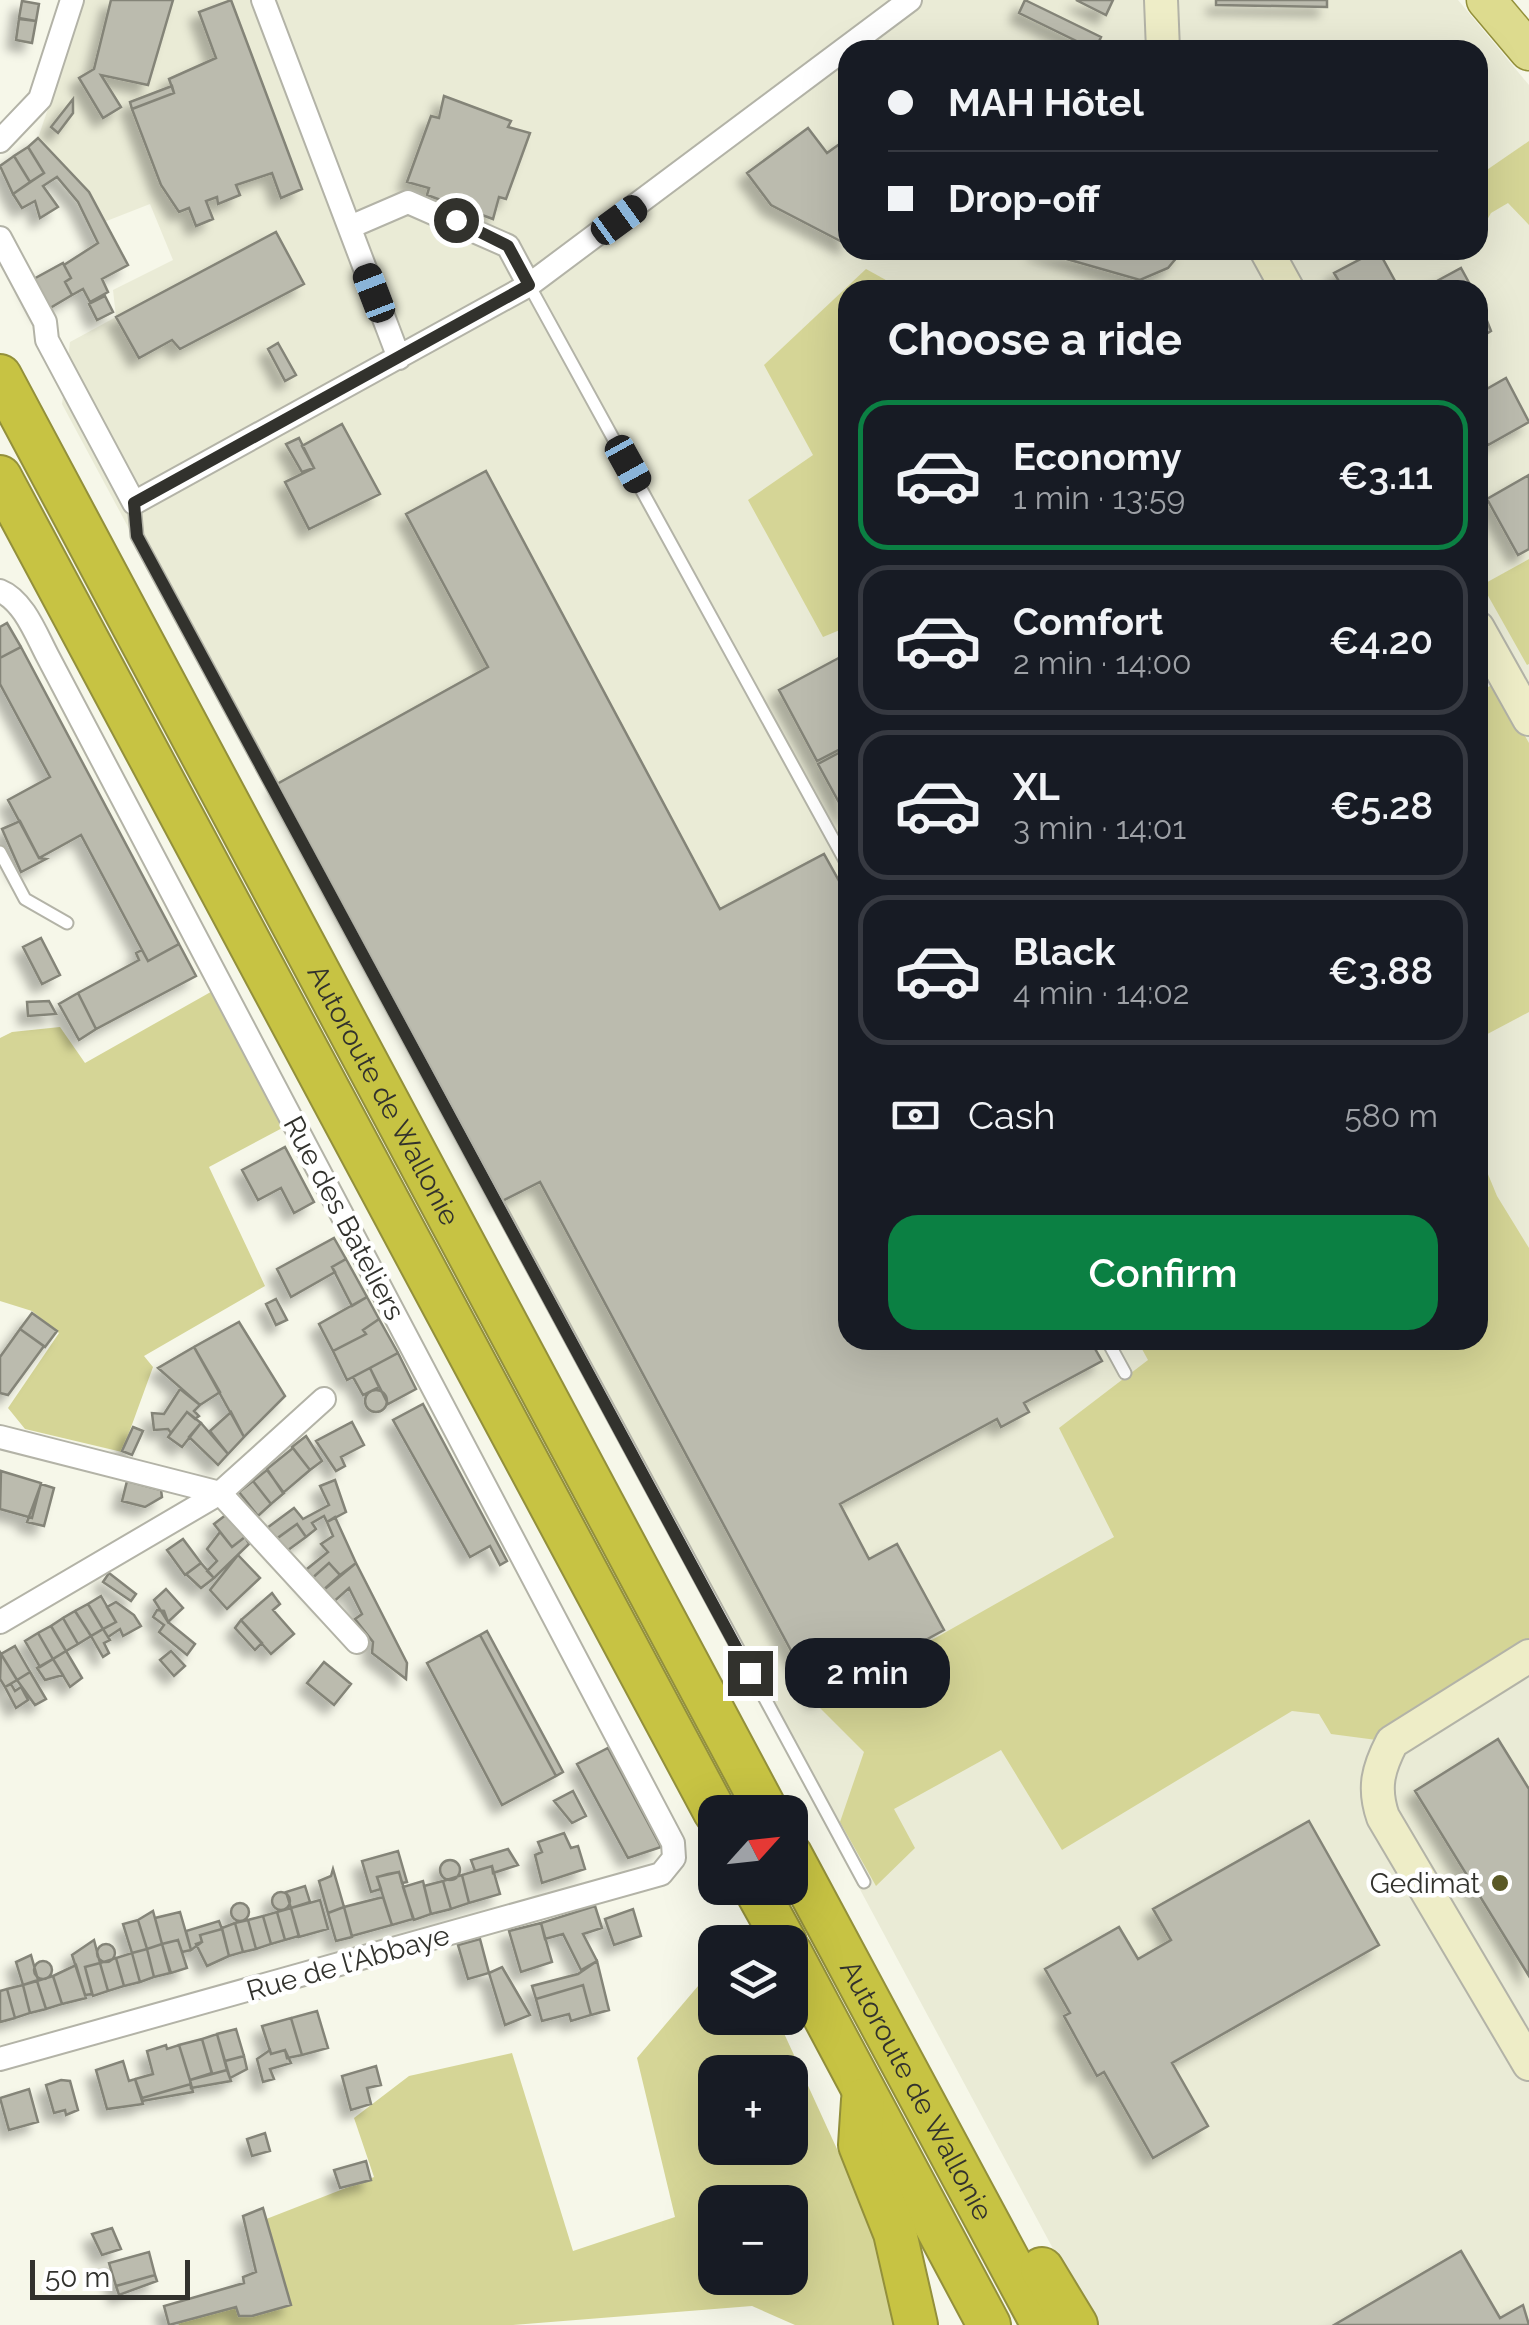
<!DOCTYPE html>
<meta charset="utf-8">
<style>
body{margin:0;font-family:Raleway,sans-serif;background:#242831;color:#f1f3f6;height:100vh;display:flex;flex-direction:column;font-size:38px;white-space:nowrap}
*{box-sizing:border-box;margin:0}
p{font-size:32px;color:#9ea1a6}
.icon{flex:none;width:55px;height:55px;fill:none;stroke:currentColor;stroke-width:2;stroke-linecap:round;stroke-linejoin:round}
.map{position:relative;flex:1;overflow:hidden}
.details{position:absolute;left:838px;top:280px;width:650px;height:1070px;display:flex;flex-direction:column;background:#171b24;border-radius:30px;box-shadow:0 10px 40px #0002}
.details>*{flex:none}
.top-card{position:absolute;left:838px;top:40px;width:650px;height:220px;border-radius:30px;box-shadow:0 10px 40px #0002;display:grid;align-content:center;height:220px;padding:0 50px;background:#171b24}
.needle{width:65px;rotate:63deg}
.fabs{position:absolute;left:698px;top:1795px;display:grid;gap:20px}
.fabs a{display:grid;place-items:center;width:110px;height:110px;border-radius:20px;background:#171b24;box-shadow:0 10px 40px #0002;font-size:50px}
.scale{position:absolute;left:30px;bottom:25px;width:160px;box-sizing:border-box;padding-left:10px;border:5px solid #32322d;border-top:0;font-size:28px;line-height:35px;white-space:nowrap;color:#32322d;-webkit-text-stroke:8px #fff;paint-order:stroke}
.end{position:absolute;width:45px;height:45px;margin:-22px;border:12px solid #32322d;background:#fff;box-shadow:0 0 0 5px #fff}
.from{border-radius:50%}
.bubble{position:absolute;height:70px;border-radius:30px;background:#171b24;box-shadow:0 10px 40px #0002;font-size:32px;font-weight:600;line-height:70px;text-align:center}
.car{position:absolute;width:30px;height:60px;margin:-30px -15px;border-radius:12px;box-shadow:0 0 8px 2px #0007;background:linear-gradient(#222 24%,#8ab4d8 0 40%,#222 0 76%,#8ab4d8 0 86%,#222 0)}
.top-card b{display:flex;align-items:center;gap:35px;height:95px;font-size:38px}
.top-card b+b{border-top:2px solid #363941}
.top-card i{width:25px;height:25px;background:#f1f3f6}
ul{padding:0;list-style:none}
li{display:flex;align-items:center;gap:30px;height:150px;margin:0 20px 15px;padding:0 30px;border:5px solid #363941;border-radius:30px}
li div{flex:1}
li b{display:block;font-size:38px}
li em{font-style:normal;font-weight:600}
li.selected{border-color:#0b8043}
li>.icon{width:90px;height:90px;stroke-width:1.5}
h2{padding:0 50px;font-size:45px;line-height:120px}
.pay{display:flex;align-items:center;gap:25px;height:110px;padding:0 50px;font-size:38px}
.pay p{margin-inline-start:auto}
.primary-button{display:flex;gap:20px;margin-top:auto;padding:20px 50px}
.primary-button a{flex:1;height:115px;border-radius:30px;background:#0b8043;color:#fff;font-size:40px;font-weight:600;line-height:115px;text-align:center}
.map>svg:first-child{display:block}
</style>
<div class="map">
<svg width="1529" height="2325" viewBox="0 0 1529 2325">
<defs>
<filter id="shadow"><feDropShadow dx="-9" dy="9" stdDeviation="5" flood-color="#0004"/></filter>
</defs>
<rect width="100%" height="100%" fill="#f6f7e9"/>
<path fill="#eaebd6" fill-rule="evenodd" d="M85,0H1458L1529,85V2325H1094L62,404L70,342L116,317L113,290L173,260L150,204L104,222L89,192L38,138ZM848,50H1478V250H848ZM848,290H1478V1340H848Z"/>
<path fill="#d5d596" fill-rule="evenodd" d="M1529,141V225L1508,203L1491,213L1478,236V176Z
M866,269L904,290H848L847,627L823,637L748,500L813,455L764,365Z
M1529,559V664L1527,665L1482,585Z
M1495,683L1529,743V1012L1478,1039V693Z
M216,989L286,1126L209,1167L265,1286L144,1356L153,1367L122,1452L25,1429L8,1408L59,1333L32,1311L0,1301V1038L12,1032L60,1027L85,1063Z
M1478,1150L1497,1196L1529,1248V1659L1392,1742L1331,1734L1319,1714L1292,1711L1062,1850L1001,1750L894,1809L915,1848L876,1886L840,1822L864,1752L817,1705L1114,1537L1059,1428L1148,1360L1137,1340H1478Z
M715,1966V2018H777L875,2232L898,2325H795L752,2306L513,2325H179L177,2321L277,2287L256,2223L374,2177L354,2118L409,2076L512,2053L573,2251L675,2217L637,2058ZM715,2072H790V2148H715ZM715,2202H790V2278H715Z"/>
<path fill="#bbbbae" stroke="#848478" stroke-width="2.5" filter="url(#shadow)" d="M111,0H173L148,85L101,75L121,107L103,118L79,78L94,69Z
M231,0L302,189L281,198L272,173L236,185L240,195L218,204L217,197L206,201L213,219L196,226L189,208L179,212L161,185L132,109L174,93L169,79L216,58L199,12Z
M1025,0L1101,37L1095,50L1019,13Z
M1076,0H1113L1106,15Z
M1216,0H1327V7L1216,5Z
M22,1L39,4L36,21L19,18Z
M19,19L36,21L32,43L16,40Z
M172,86L174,93L132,109L130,102Z
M444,96L511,121L508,127L530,133L506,199L499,197L493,219L427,195L429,188L407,182L431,116L439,118Z
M73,99V113L58,133L51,127Z
M808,128L827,153L848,138V245L771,205L747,173Z
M38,138L89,192L128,265L102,279L108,292L90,302L83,289L72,295L65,282L71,278L64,265L98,243L78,202L57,177L43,186L58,207L40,218L35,201L22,208L13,194L44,173L28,147Z
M28,147L44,173L30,182L14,156Z
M14,156L30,182L13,194L0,166Z
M276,232L304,284L180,349L172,340L139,358L116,317Z
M1035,250H1183L1168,268L1140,280Z
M1378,250L1400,290H1344L1334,273Z
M63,263L71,278L65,282L72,295L45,311L30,281Z
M1461,268L1473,290H1420L1424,288Z
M105,296L113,312L97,320L89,304Z
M1478,298L1491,331L1478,339Z
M278,343L296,375L285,381L268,349Z
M1506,378L1529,422L1488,445L1478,427V394Z
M342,424L380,494L309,529L285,482L314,468L302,446Z
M299,438L314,468L302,472L286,444Z
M486,471L720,909L824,854L848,897V1340H1090L1102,1361L1024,1403L1029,1412L1001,1427L997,1419L840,1504L869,1559L897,1544L944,1630L817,1699L540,1182L502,1201L277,784L488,667L406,514Z
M1529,475V549L1518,555L1487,499Z
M7,623L21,647L0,658V627Z
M21,647L179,944L148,961L81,835L39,858L8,800L50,777L0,684V658Z
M848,653V745L817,761L779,690Z
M848,748V819L818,764Z
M20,821L39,858L46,859L21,872L2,829Z
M41,938L60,975L42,984L23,947Z
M179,944L196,976L96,1029L78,993L139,960L136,953L142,950L148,961Z
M78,993L96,1029L79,1040L59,1004Z
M49,1001L56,1014L28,1016L27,1002Z
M285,1147L314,1202L294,1213L281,1188L258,1200L242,1170Z
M334,1238L346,1259L332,1267L335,1272L291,1297L277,1269Z
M346,1259L367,1297L352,1306L332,1267Z
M367,1297L379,1319L363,1330L366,1334L333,1351L319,1324Z
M276,1299L287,1320L276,1325L266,1304Z
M32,1313L57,1331L45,1347L20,1329Z
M379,1319L398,1353L347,1380L333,1351L366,1334L363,1330Z
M239,1322L285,1396L244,1437L194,1347Z
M20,1329L44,1346L8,1395L0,1393V1357Z
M194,1347L220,1392L200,1405L158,1368Z
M398,1353L416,1389L388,1404L370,1368Z
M370,1368L379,1387L363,1395L353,1377Z
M180,1389L200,1405L194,1411L199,1416L195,1419L187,1412L171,1433L168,1429L154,1430L152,1413L164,1414Z
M365 1401a11 11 0 1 1 22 0a11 11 0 1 1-22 0Z
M423,1404L507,1561L500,1565L490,1546L470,1557L393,1420Z
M187,1412L201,1423L182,1447L168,1437Z
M231,1412L244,1437L228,1454L210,1431Z
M352,1422L364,1445L341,1457L345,1466L336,1471L316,1441Z
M201,1423L228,1454L218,1465L189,1437Z
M133,1427L143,1431L132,1455L122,1451Z
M306,1436L322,1461L310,1470L292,1447Z
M293,1448L310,1470L283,1493L267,1469Z
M267,1470L284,1493L271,1504L253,1481Z
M1,1471L41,1483L32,1518L0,1509Z
M335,1480L346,1512L327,1522L324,1516L312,1523L316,1529L306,1537L297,1524L276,1539L267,1528L294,1508L303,1519L329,1505L320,1486Z
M127,1481L161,1490L162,1497L145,1507L122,1501Z
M253,1481L271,1504L258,1516L239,1492Z
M41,1484L54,1488L44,1526L27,1522Z
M227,1514L245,1537L232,1547L214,1524Z
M335,1517L356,1563L340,1575L329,1563L309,1581L302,1573L328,1552L321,1544L333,1536L327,1522Z
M297,1524L306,1537L284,1553L275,1540Z
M220,1532L232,1547L245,1537L249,1544L214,1578L207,1571L217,1561L207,1549Z
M183,1539L201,1563L185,1575L167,1550Z
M238,1555L260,1578L227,1609L210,1590Z
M201,1563L214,1578L201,1588L186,1574Z
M329,1563L340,1575L320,1593L309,1581Z
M356,1563L407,1663L406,1679L372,1653L373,1642L355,1619L362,1614L349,1588L330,1605L320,1593Z
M109,1573L136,1594L131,1601L103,1582Z
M166,1589L183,1608L168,1622L154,1600Z
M272,1593L280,1604L273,1610L294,1634L271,1654L241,1620Z
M101,1596L116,1622L103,1629L88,1604Z
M116,1602L134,1615L141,1626L123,1636L120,1629L108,1637L103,1629L116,1622L107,1607Z
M88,1604L103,1629L91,1636L75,1611Z
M157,1610L164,1611L168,1622L195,1644L187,1655L159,1632L164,1625L153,1617Z
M75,1611L91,1636L78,1644L63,1618Z
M63,1618L78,1644L66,1651L51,1626Z
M241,1620L262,1643L255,1650L235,1628Z
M51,1626L66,1651L53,1659L38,1633Z
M103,1629L110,1640L104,1643L109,1653L103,1657L91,1636Z
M487,1631L563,1772L556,1776L480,1635Z
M38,1633L53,1659L40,1667L25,1641Z
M480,1635L556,1776L502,1805L427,1663Z
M15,1646L30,1672L17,1680L1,1654Z
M66,1651L82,1678L70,1687L53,1659Z
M171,1651L185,1666L174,1676L160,1660Z
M1,1654L17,1680L5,1687L0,1679Z
M53,1659L63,1675L45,1680L37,1668Z
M324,1662L351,1684L334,1705L307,1683Z
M30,1672L46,1699L35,1705L17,1680Z
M11,1684L15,1691L21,1687L28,1700L16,1708L5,1687Z
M1498,1739L1529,1789V1976L1415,1791Z
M608,1748L661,1847L628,1858L577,1764Z
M573,1791L586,1816L572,1823L554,1801Z
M1309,1821L1379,1945L1172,2063L1208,2126L1153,2158L1104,2072L1097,2076L1064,2016L1070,2013L1045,1969L1119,1927L1138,1959L1171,1940L1153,1909Z
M564,1833L571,1848L578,1846L585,1869L542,1883L535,1855L542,1852L538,1842Z
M508,1849L518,1865L493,1873L492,1866L475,1871L471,1860Z
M398,1851L407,1882L402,1883L399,1872L388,1874L377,1877L381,1889L371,1892L362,1861Z
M440 1870a10 10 0 1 1 20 0a10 10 0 1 1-20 0Z
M492,1866L500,1894L469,1903L462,1875Z
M333,1869L344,1907L328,1913L319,1881L331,1876Z
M399,1872L413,1919L392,1925L377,1877Z
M462,1875L469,1903L451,1909L443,1881Z
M423,1881L431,1914L414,1920L403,1887Z
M443,1881L451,1909L431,1914L424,1886Z
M305,1886L310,1902L291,1908L286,1892Z
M272 1901a9 9 0 1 1 18 0a9 9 0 1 1-18 0Z
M383,1897L392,1925L352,1936L344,1907Z
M320,1900L328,1929L299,1937L291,1908Z
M231 1912a9 9 0 1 1 18 0a9 9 0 1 1-18 0Z
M595,1906L602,1928L583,1934L597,1961L581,1970L563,1934L545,1939L541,1923Z
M344,1907L352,1937L336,1941L328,1913Z
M291,1908L299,1936L285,1940L277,1912Z
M633,1909L641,1936L614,1945L605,1919Z
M153,1911L162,1944L147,1949L138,1920Z
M180,1912L191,1950L182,1952L178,1940L162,1944L155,1918Z
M277,1912L285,1940L271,1944L263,1916Z
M263,1916L271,1944L256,1949L248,1920Z
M138,1920L147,1949L132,1953L123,1924Z
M248,1920L256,1949L243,1952L235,1923Z
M219,1921L222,1929L200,1935L202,1942L191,1950L186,1931Z
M235,1923L243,1952L229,1956L222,1928Z
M541,1923L552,1962L521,1972L509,1931Z
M222,1929L229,1956L207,1966L196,1944L202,1942L200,1935Z
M480,1939L489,1973L468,1979L458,1945Z
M94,1940L100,1963L85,1967L92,1994L85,1995L72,1955Z
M178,1940L187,1968L171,1973L162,1944Z
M162,1944L170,1973L154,1977L147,1949Z
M97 1953a9 9 0 1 1 18 0a9 9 0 1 1-18 0Z
M147,1949L154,1977L140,1982L132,1953Z
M132,1953L140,1982L124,1986L116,1958Z
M31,1955L38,1980L23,1985L16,1962Z
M116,1958L124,1986L108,1991L100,1963Z
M34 1970a9 9 0 1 1 18 0a9 9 0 1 1-18 0Z
M597,1961L609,2010L591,2015L583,1985L536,1999L532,1986L578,1974Z
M100,1963L108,1991L93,1996L85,1967Z
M76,1965L86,1998L62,2004L53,1976Z
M502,1967L530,2015L505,2025L489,1973Z
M53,1976L62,2004L46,2009L37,1981Z
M37,1981L46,2009L30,2013L23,1985Z
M23,1985L30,2013L15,2018L7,1989Z
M583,1985L591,2015L571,2021L569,2014L542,2021L536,1999Z
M7,1989L15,2018L0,2022V1991Z
M317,2011L328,2048L302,2055L291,2018Z
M291,2018L302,2055L287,2058L285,2050L271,2054L262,2026Z
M236,2029L244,2056L225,2061L217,2034Z
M217,2034L227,2070L212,2074L202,2039Z
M202,2039L212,2073L190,2080L179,2045Z
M166,2045L167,2049L179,2045L191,2084L142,2098L135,2079L153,2074L147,2051Z
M270,2050L271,2054L285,2050L291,2063L270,2069L274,2079L263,2082L257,2059Z
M244,2056L247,2069L230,2078L225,2061Z
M123,2061L129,2081L135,2079L143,2104L107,2109L96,2070Z
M376,2066L381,2085L367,2088L371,2104L351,2110L342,2076Z
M227,2070L231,2081L191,2088L190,2080Z
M61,2080L70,2081L78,2110L66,2115L65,2110L54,2113L46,2085Z
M191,2084L193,2092L142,2101V2098Z
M29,2089L38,2122L9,2130L0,2098Z
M265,2133L270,2151L252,2156L247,2139Z
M366,2161L371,2180L340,2188L334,2170Z
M263,2208L291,2305L252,2316H239L236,2307L169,2325L164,2306L244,2283L243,2277L256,2272L243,2216Z
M112,2228L121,2249L102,2255L92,2234Z
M1461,2251L1500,2318L1523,2305L1529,2325H1334Z
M149,2252L155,2275L116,2286L109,2263Z
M155,2275L157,2281L119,2295L116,2286Z"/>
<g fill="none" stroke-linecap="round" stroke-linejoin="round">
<defs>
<path id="lane" d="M529,285L848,866
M134,503L137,536L864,1882
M0,852L25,899L67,923
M1107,1340L1125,1373"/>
<path id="street" d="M263,0L399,358
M0,141L40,99L72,0
M350,227L408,202L508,246L529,285
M0,238L45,322L47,340L134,503L529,285L910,0
M0,591C23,600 36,634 47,655L673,1843L674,1858L661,1874L0,2059
M0,1437L220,1493L357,1642
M0,1622L220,1493L324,1399"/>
<path id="secondary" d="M1161,0L1163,50
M1266,250L1288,290
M1478,628L1529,719
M1529,1656L1392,1742C1378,1769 1373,1788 1383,1817L1529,2064"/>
<path id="primary" d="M1486,0L1529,51"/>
<g id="highway">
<path id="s1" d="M0,376L767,1812"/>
<path d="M0,477L715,1812"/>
<path id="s2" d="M790,1854L1043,2325"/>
<path d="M755,1888L785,1942"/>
<path d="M790,1952L989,2325"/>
<path d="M863,2100L860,2145L895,2233L916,2325"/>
<path d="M1042,2269L1076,2325"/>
</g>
</defs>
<use href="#lane" stroke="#b3b3a7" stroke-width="15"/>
<use href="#street" stroke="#b3b3a7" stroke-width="26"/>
<use href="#secondary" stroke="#b3b3a7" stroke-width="36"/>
<use href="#primary" stroke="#93903b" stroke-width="41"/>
<use href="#highway" stroke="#93903b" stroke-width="46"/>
<use href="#lane" stroke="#fff" stroke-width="11"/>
<use href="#street" stroke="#fff" stroke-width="22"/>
<use href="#secondary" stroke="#eeedc7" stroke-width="32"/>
<use href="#primary" stroke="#dddb8e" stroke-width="38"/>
<use href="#highway" stroke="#c7c343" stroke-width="42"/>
</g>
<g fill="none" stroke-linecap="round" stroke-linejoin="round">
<path stroke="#32322d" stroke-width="12" d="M456,220L508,246L529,285L134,503L137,536L750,1673"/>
</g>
<circle fill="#5a5926" stroke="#fff" stroke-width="4" cx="1500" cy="1883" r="10"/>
<g text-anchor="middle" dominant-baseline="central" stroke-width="9" stroke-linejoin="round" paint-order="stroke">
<g font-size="28" fill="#32322d" stroke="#fff">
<text stroke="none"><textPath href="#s1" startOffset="815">Autoroute de Wallonie</textPath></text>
<text transform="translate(344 1218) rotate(62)">Rue des Bateliers</text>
<text transform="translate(348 1963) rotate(-16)">Rue de l'Abbaye</text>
<text stroke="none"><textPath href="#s2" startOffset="268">Autoroute de Wallonie</textPath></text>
</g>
<g font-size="28" fill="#32322d" stroke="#fff" text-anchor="end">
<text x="1480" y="1883">Gedimat</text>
</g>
</g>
</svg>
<div class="fabs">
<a><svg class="needle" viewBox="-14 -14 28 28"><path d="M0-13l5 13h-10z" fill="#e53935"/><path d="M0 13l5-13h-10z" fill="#9ea1a6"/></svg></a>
<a><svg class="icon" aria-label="layers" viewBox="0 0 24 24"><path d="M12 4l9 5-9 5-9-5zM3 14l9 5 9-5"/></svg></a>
<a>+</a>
<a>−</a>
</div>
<div class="scale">50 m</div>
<i class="end from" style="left:456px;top:220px"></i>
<i class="end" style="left:750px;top:1673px"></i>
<div class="bubble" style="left:785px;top:1638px;width:165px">2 min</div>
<i class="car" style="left:619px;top:220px;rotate:54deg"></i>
<i class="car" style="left:374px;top:293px;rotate:339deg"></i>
<i class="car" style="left:628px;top:464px;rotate:151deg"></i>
<div class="top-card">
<b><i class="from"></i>MAH Hôtel</b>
<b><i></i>Drop-off</b>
</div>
<section class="details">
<h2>Choose a ride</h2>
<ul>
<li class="selected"><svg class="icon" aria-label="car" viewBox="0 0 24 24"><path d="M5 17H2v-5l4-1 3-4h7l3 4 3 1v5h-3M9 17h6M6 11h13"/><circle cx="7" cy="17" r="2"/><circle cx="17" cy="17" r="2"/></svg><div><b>Economy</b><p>1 min · 13:59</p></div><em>€3.11</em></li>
<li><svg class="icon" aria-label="car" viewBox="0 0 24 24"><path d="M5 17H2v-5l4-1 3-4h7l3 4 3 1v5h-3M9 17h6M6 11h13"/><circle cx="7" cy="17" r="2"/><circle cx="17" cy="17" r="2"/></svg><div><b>Comfort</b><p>2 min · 14:00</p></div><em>€4.20</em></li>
<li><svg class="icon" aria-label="car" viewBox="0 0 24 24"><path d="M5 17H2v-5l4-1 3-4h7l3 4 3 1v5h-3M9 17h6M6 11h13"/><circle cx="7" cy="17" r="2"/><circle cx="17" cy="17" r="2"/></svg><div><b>XL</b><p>3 min · 14:01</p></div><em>€5.28</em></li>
<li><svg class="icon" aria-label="car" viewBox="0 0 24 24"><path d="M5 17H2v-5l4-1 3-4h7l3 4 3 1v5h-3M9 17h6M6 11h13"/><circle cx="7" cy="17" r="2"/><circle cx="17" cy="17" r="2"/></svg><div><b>Black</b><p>4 min · 14:02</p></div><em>€3.88</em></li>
</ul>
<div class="pay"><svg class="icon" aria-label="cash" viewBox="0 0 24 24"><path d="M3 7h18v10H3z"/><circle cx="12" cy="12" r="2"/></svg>Cash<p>580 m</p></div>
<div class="primary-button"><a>Confirm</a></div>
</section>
</div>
